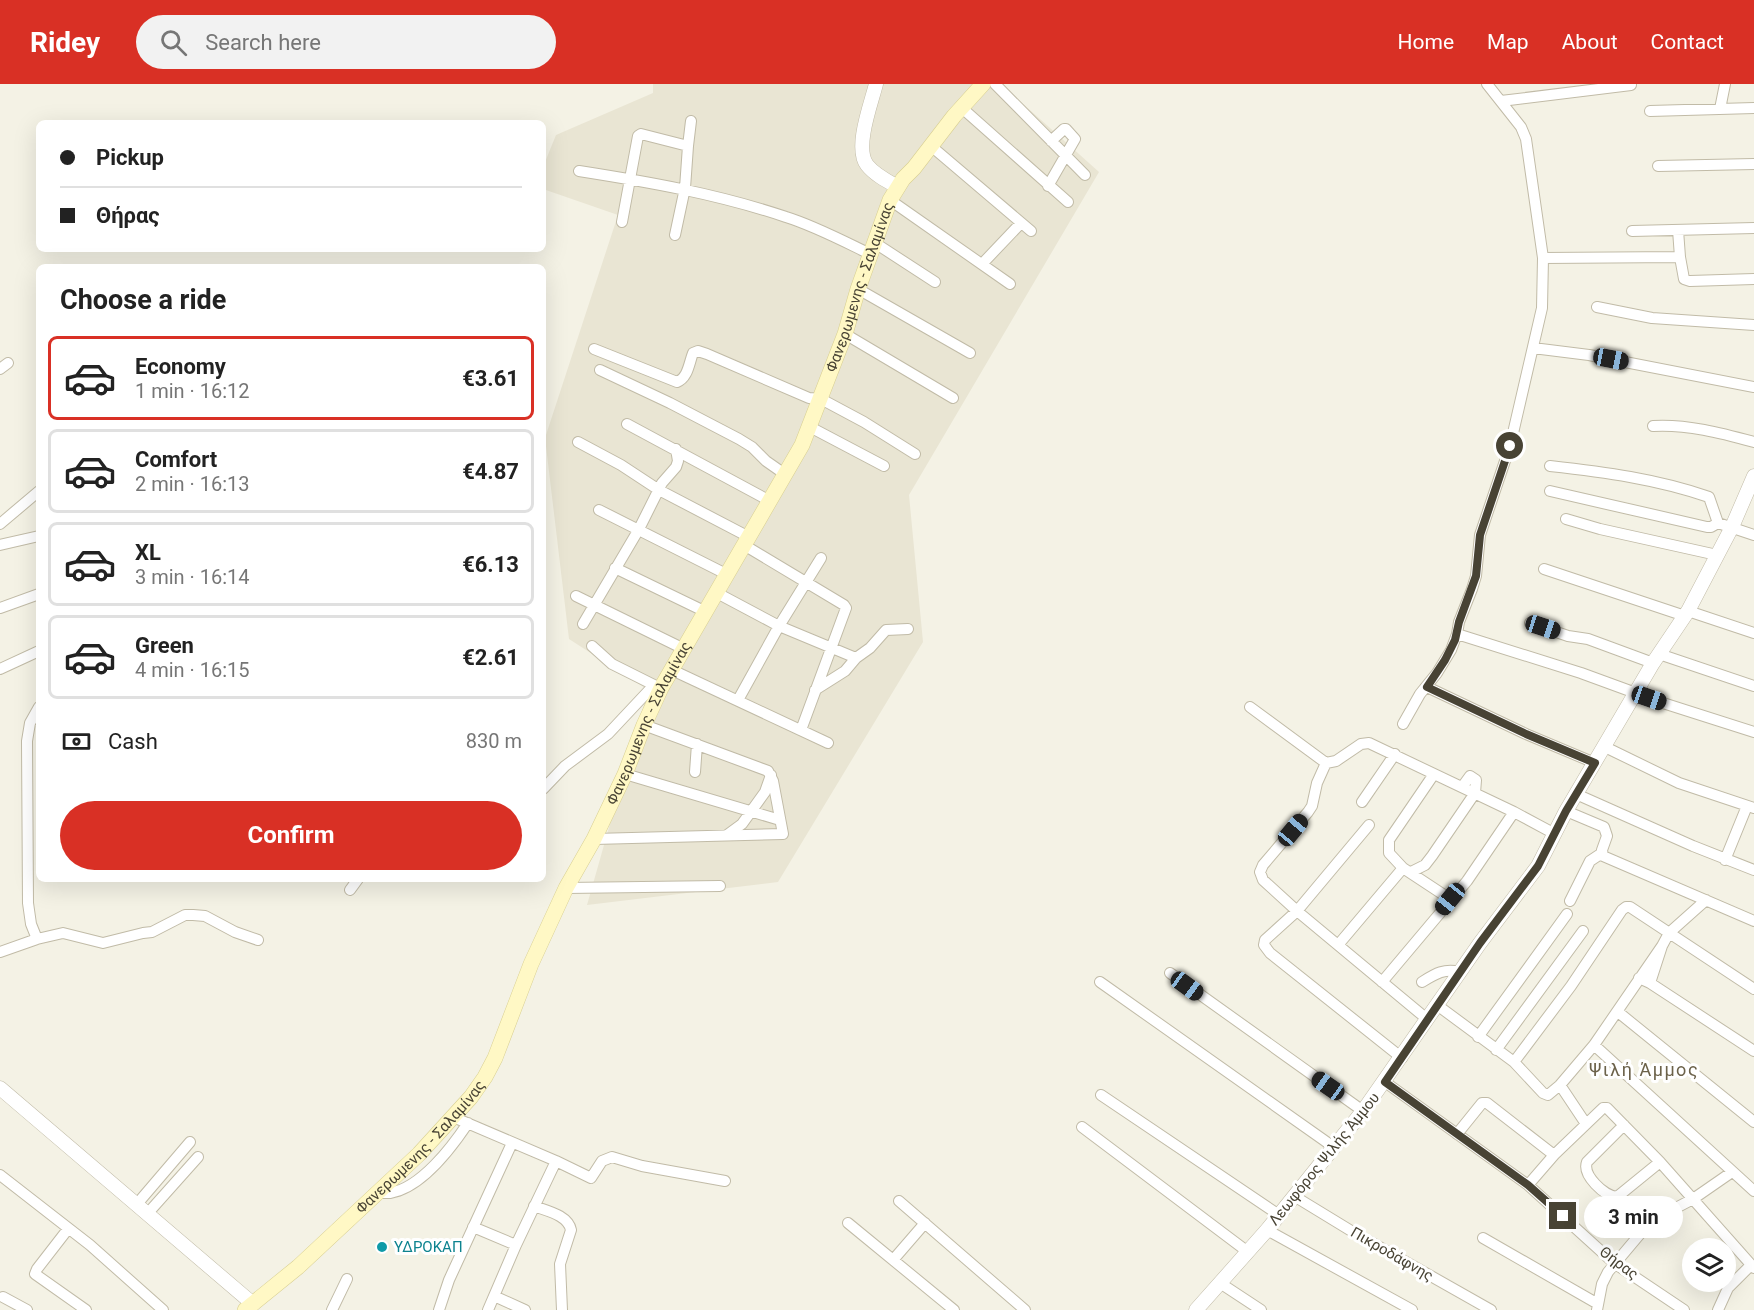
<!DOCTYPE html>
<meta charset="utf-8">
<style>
body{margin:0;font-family:Roboto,sans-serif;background:#f2f2f2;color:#222;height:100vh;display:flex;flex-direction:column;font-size:22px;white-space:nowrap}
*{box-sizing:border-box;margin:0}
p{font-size:20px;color:#767676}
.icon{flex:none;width:33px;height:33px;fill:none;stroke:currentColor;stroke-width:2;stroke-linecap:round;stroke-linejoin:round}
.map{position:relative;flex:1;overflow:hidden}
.sheet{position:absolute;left:36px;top:180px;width:510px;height:618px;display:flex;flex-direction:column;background:#fff;border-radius:9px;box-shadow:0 6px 24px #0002}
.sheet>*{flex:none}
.guide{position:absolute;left:36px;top:36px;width:510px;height:132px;border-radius:9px;box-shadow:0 6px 24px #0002;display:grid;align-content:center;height:132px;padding:0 24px;background:#fff}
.tools{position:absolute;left:1682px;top:1154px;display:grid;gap:12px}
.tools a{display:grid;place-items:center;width:54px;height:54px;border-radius:50%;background:#fff;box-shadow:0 6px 24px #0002;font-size:30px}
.end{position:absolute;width:27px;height:27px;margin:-14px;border:8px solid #484334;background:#fff;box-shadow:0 0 0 3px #fff}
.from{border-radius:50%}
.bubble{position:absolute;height:42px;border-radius:21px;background:#fff;box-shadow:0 6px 24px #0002;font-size:20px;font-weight:700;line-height:42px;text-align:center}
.car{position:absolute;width:18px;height:36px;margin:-18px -9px;border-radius:8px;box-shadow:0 0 4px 2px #0007;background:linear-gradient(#222 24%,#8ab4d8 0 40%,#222 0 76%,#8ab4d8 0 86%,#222 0)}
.guide b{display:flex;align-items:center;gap:21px;height:57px;font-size:22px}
.guide b+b{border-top:2px solid #e0e0e0}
.guide i{width:15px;height:15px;background:#222}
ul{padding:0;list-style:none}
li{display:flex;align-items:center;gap:18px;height:84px;margin:0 12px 9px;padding:0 12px;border:3px solid #e0e0e0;border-radius:9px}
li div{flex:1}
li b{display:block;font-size:22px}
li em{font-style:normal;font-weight:700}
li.selected{border-color:#d93025}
li>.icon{width:54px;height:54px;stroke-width:1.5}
h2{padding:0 24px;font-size:27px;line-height:72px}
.pay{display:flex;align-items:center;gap:15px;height:66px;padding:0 24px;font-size:22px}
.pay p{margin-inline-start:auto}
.action{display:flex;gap:12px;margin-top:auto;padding:12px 24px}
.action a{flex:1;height:69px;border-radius:36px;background:#d93025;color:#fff;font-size:24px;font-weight:700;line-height:69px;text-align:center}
header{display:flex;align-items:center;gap:36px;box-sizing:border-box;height:84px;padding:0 30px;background:#d93025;color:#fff}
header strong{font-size:28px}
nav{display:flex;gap:33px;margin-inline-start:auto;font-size:21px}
.search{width:420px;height:54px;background:#f2f2f2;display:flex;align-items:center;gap:15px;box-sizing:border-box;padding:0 21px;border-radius:33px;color:#767676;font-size:22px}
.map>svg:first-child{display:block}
</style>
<header>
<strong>Ridey</strong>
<div class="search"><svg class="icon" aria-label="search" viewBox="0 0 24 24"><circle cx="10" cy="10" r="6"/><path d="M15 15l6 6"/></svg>Search here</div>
<nav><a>Home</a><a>Map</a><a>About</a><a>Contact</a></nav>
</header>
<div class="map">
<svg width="1754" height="1226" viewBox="0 0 1754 1226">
<rect width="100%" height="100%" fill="#f4f2e5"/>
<path fill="#e9e5d3" d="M653,0H1001L1099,88L909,411L923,558L778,798L587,821L648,606L569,555L545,354L618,131L543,105V83L556,51L653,9Z"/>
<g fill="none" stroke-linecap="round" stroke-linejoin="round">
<defs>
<path id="minor" d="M995,0L1085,91
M1501,17L1631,1
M962,24L1068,118
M1720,25L1725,0
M1650,27L1754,24
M931,62L1031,147
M1658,82L1754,80
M579,87C649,98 718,110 786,133C815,142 843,157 870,170
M1048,102L1075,55L1066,45H1064L1051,57
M890,116L1010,200
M622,138L638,52L641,50L688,62
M1632,147L1754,144
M675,151L685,104L688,62L691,37
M875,159L935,198
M1680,173L1684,195L1690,197L1754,195
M1543,174L1680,173L1678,146
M982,180L1021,139
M858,205L970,269
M1597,223L1652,234L1754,241
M845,250L953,314
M1533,264L1589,271L1754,303
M594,265L677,298C688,294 689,279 693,269L698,267L707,270L809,314L821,315L864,338L915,370
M0,285L8,279
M600,286L670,319L739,355L752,363L766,377L786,391
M627,340L770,417
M1653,342C1687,340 1721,349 1754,358
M810,343L884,382
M578,358L621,381L659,406L749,453
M1550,382C1604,388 1657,395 1709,413L1718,439L1754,451
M1550,407L1707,443H1711L1718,439
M599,426L728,491
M1566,435L1600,445L1717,471
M0,440L39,407
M0,461L39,452
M744,461L844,521L846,524L801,646
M615,484L706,528
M1544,485L1685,532
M717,509L779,542L856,574
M576,512L684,565
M0,524L39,510
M1688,527L1754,549
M1530,539L1568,552L1588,555L1653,579
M583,540L639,445L662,399L676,383L678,377L676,365
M1457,550L1581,589L1663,619L1754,648
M592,562L612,580L658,603
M1659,570L1754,602
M0,585L39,567
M672,586L828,659
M1427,603L1526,650L1595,679
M815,606L845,587L856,574L870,564L886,546L908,545
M738,616L779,542L821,474
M1250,623L1326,679L1336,677L1361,660L1369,659L1514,728L1555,750
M1403,640L1420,610L1437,589L1451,566L1457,550L1459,538L1472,505L1476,492L1480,451L1510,362L1542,224L1543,174L1526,55L1521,43L1487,0
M1605,663L1679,699L1754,724
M1326,679L1317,699L1312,722L1308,728L1263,781L1260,788L1263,796L1297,827L1427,935
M695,688L697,660
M625,690L780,736
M1434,690L1389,756V769L1403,784L1450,815
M543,705L565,682L608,650L654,601
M1576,710L1693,762L1754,786
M1362,718L1395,670
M1566,727L1604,743L1607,752L1602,766L1603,772L1754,837
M1369,741L1297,827L1265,856L1264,861L1270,869L1402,974
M727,751L742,740L765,708L771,691
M594,755L783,750L773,697L768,687L644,641
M1725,776L1747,722
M1411,788L1425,781L1432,772L1475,709L1476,696L1470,692L1462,703
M566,804L720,802
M350,806L358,795
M1570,817L1590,777L1602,769
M37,855L63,849L103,859L143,849L152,848L185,831H193L205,832L235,848L258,856
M1338,861L1403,784
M0,868L37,855L31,840L28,819L27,657L30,639L39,623
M1170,889L1363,1027
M1639,894L1650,899L1754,967
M1100,898L1335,1064
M1382,898L1467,797L1514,728
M1422,898C1435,890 1444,884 1460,888
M1650,899L1662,862L1669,849L1706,816
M1437,921L1514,978L1543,1009L1548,1011L1560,1001L1594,961L1662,862
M1618,928L1754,1038
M1478,953L1567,830
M1594,961L1754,1107
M1496,966L1583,847
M1514,978L1571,902L1622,826L1626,823H1630L1754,905
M1385,998L1528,1101L1614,1179L1684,1226
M1560,1001L1586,1040
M1101,1011L1279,1131
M453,1033L556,1077L591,1094L602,1077L612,1073L642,1082L725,1097
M1624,1041L1587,1078C1582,1091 1604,1112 1617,1113L1660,1078
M1082,1043L1248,1168
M1457,1050L1482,1019H1487L1554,1071
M0,1091L90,1161L163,1226
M1528,1101L1554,1071L1603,1024H1607L1660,1078L1754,1184
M376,1109C381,1109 386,1109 390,1109C421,1104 452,1063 468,1039
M1294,1112L1353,1148L1491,1226
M899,1117L1025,1226
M137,1120L190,1058
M534,1122C547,1127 568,1131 571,1146L560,1180L562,1226
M148,1129L198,1073
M848,1139L954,1226
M473,1143L516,1161
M68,1145L37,1185L35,1190L86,1226
M1267,1146L1412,1226
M1483,1154L1598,1220
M893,1176L925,1139
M1220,1199L1261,1226
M494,1212L525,1226
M3,1213L27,1226
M332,1226L347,1195
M439,1226L449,1196L512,1059
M488,1226L516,1161L556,1077
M1597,1226L1602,1200L1608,1188L1645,1144L1655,1135L1693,1115L1732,1088
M1718,1226L1728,1204L1751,1181"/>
<path id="tertiary" d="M876,0C871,20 854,64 867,81C875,91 887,97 898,103
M0,1004L253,1220
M1196,1226L1267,1146L1363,1027L1480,859L1538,782L1566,727L1653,579L1688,527L1732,443L1754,392"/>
<g id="secondary">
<path id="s1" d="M245,1226L298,1183L419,1070L471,1013L485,993L495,974L531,880L566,804L594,755L625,690L644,641L661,604L802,361L845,250L858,205L890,116L903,95L914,84L954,32L983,0"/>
</g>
</defs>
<use href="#minor" stroke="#c1bba7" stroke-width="12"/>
<use href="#tertiary" stroke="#c1bba7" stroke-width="15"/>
<use href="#secondary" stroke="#d8cf91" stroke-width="16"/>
<use href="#minor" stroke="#fff" stroke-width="10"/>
<use href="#tertiary" stroke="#fff" stroke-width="14"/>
<use href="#secondary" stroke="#fff8c5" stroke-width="15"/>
</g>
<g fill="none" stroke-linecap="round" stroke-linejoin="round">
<path stroke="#484334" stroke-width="8" d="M1510,362L1480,451L1476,492L1459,538L1455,556L1445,576L1427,603L1526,650L1595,679L1566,727L1538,782L1480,859L1385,998L1528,1101L1563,1132"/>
</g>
<circle fill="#0f9aa8" stroke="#fff" stroke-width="2" cx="382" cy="1163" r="6"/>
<g text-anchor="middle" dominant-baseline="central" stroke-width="6" stroke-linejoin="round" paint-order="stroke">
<g font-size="15" fill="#484334" stroke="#fff">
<text stroke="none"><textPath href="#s1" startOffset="1212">Φανερωμενης - Σαλαμίνας</textPath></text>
<text stroke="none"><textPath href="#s1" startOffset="726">Φανερωμενης - Σαλαμίνας</textPath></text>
<text stroke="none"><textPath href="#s1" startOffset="240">Φανερωμενης - Σαλαμίνας</textPath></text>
<text transform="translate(1324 1075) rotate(-51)">Λεωφόρος Ψιλής Άμμου</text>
<text transform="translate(1392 1170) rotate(30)">Πικροδάφνης</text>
<text transform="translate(1619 1179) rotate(37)">Θήρας</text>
</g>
<g font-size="15" fill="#0d838f" stroke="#fff" text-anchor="start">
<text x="394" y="1163">ΥΔΡΟΚΑΠ</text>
</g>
<g font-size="18" letter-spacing="1.5" fill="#6c624a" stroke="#fff">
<text x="1644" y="985">Ψιλή Άμμος</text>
</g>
</g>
</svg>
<div class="tools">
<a><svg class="icon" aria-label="layers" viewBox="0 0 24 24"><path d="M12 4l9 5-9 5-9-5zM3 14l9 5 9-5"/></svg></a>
</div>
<i class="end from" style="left:1510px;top:362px"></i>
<i class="end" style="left:1563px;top:1132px"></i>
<div class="bubble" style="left:1584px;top:1112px;width:99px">3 min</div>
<i class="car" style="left:1611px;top:275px;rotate:101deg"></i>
<i class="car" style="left:1543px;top:543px;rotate:108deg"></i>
<i class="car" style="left:1649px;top:614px;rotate:109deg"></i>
<i class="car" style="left:1293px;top:746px;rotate:40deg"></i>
<i class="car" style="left:1450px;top:815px;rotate:219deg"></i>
<i class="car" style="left:1187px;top:902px;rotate:126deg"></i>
<i class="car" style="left:1328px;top:1002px;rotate:305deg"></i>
<div class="guide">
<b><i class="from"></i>Pickup</b>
<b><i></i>Θήρας</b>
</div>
<section class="sheet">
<h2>Choose a ride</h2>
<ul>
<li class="selected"><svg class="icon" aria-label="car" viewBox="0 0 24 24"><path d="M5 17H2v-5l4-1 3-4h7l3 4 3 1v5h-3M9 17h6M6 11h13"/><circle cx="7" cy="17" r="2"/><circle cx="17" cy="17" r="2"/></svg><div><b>Economy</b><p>1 min · 16:12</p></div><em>€3.61</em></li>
<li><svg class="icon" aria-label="car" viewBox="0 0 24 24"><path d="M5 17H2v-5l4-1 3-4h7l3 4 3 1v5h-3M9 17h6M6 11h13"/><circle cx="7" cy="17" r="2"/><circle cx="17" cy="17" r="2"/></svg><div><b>Comfort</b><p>2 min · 16:13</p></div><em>€4.87</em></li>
<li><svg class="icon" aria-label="car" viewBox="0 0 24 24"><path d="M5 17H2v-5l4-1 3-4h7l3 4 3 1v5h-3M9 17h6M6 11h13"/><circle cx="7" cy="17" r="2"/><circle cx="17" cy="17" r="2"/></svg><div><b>XL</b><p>3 min · 16:14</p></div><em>€6.13</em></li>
<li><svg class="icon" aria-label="car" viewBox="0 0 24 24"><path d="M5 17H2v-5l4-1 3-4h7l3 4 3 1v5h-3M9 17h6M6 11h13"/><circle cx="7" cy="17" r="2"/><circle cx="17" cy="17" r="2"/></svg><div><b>Green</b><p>4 min · 16:15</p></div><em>€2.61</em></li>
</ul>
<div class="pay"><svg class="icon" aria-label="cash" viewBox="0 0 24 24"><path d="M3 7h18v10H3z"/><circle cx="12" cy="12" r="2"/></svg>Cash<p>830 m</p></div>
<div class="action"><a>Confirm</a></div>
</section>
</div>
